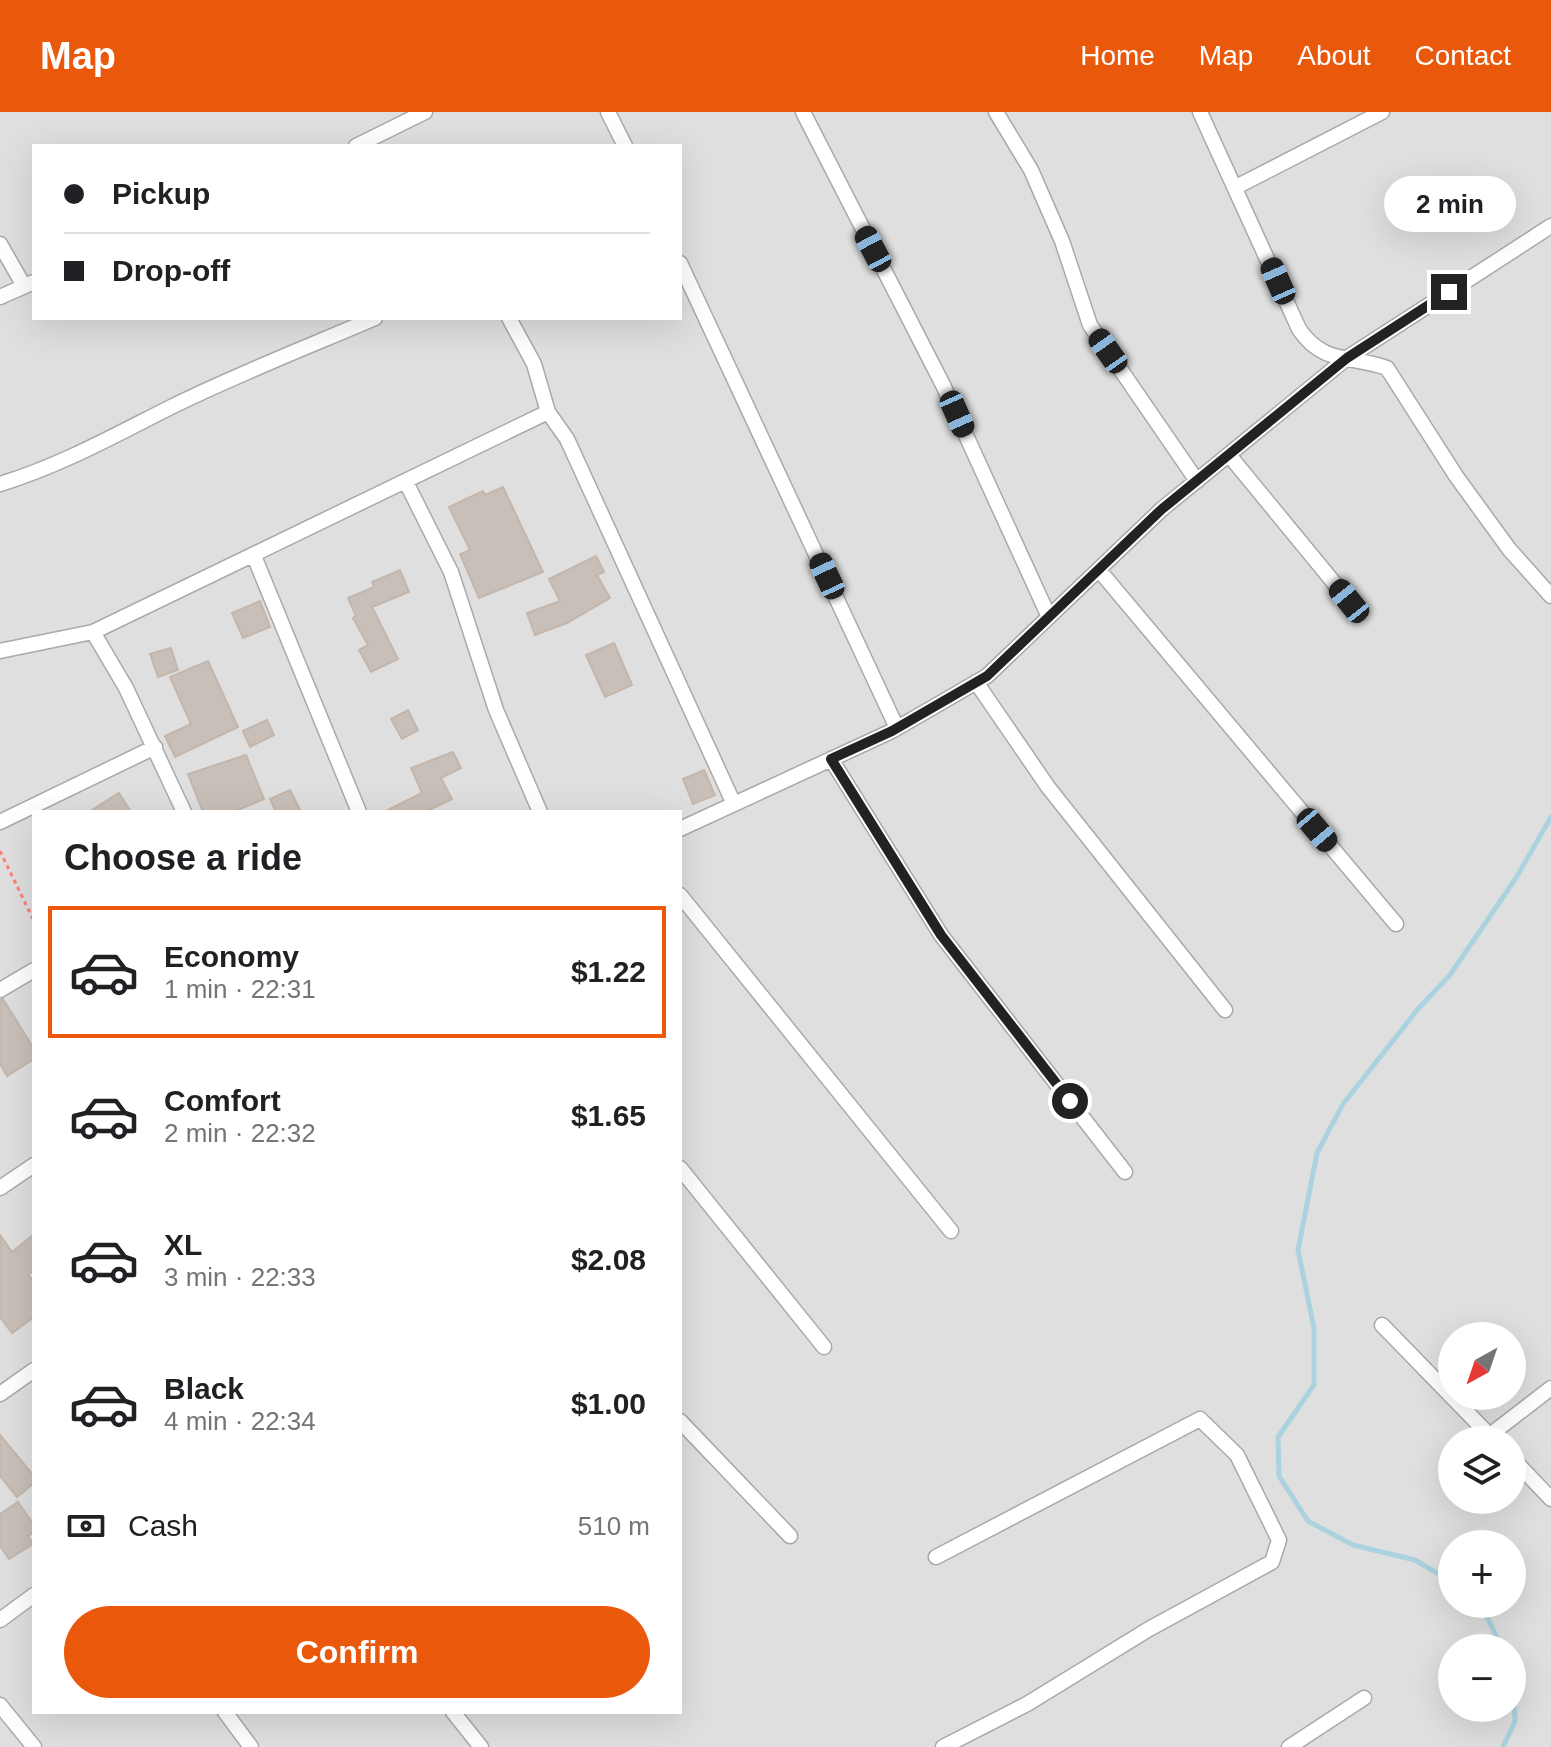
<!DOCTYPE html>
<meta charset="utf-8">
<style>
body{margin:0;font-family:Helvetica,sans-serif;background:#f2f2f2;color:#202124;height:100vh;display:flex;flex-direction:column;font-size:30px;white-space:nowrap}
*{box-sizing:border-box;margin:0}
p{font-size:26px;color:#757577}
.icon{flex:none;width:44px;height:44px;fill:none;stroke:currentColor;stroke-width:2;stroke-linecap:round;stroke-linejoin:round}
.map{position:relative;flex:1;overflow:hidden}
.side{position:absolute;left:32px;top:698px;width:650px;height:904px;display:flex;flex-direction:column;background:#fff;border-radius:0px;box-shadow:0 8px 32px #0002}
.side>*{flex:none}
.guide{position:absolute;left:32px;top:32px;width:650px;height:176px;border-radius:0px;box-shadow:0 8px 32px #0002;display:grid;align-content:center;height:176px;padding:0 32px;background:#fff}
.needle{width:52px;rotate:220deg}
.tools{position:absolute;left:1438px;top:1210px;display:grid;gap:16px}
.tools a{display:grid;place-items:center;width:88px;height:88px;border-radius:50%;background:#fff;box-shadow:0 8px 32px #0002;font-size:40px}
.end{position:absolute;width:36px;height:36px;margin:-18px;border:10px solid #222;background:#fff;box-shadow:0 0 0 4px #fff}
.from{border-radius:50%}
.bubble{position:absolute;height:56px;border-radius:28px;background:#fff;box-shadow:0 8px 32px #0002;font-size:26px;font-weight:800;line-height:56px;text-align:center}
.car{position:absolute;width:24px;height:48px;margin:-24px -12px;border-radius:10px;box-shadow:0 0 6px 2px #0007;background:linear-gradient(#222 24%,#8ab4d8 0 40%,#222 0 76%,#8ab4d8 0 86%,#222 0)}
.guide b{display:flex;align-items:center;gap:28px;height:76px;font-size:30px}
.guide b+b{border-top:2px solid #e0e0e0}
.guide i{width:20px;height:20px;background:#202124}
ul{padding:0;list-style:none}
li{display:flex;align-items:center;gap:24px;height:132px;margin:0 16px 12px;padding:0 16px;border:4px solid transparent;border-radius:0px}
li div{flex:1}
li b{display:block;font-size:30px}
li em{font-style:normal;font-weight:800}
li.active{border-color:#ea580c}
li>.icon{width:72px;height:72px;stroke-width:1.5}
h2{padding:0 32px;font-size:36px;line-height:96px}
.pay{display:flex;align-items:center;gap:20px;height:88px;padding:0 32px;font-size:30px}
.pay p{margin-inline-start:auto}
.primary-button{display:flex;gap:16px;margin-top:auto;padding:16px 32px}
.primary-button a{flex:1;height:92px;border-radius:48px;background:#ea580c;color:#fff;font-size:32px;font-weight:800;line-height:92px;text-align:center}
header{display:flex;align-items:center;gap:48px;box-sizing:border-box;height:112px;padding:0 40px;background:#ea580c;color:#fff}
header strong{font-size:38px}
nav{display:flex;gap:44px;margin-inline-start:auto;font-size:28px}
.map>svg:first-child{display:block}
</style>
<header>
<strong>Map</strong>
<nav><a>Home</a><a>Map</a><a>About</a><a>Contact</a></nav>
</header>
<div class="map">
<svg width="1551" height="1635" viewBox="0 0 1551 1635">
<rect width="100%" height="100%" fill="#f2efe9"/>
<path fill="#e0dfdf" fill-rule="evenodd" d="M0,0H1551V1635H0ZM34,34H680V206H34ZM34,700H680V1600H34ZM1452,1224H1512V1284H1452ZM1452,1328H1512V1388H1452ZM1452,1432H1512V1492H1452ZM1452,1536H1512V1596H1452Z"/>
<g fill="none" stroke-linecap="round" stroke-linejoin="round">
<path stroke="#aad3df" stroke-width="5" d="M1452,1470L1415,1448L1353,1433L1308,1409L1279,1364L1278,1325L1314,1273V1216L1298,1138L1317,1041L1343,992L1418,897L1450,863L1516,766L1551,705
M1474,1492L1488,1507L1502,1536
M1503,1635L1515,1609L1512,1556"/>
</g>
<path fill="#c7bfb8" stroke="#c4b6ab" stroke-width="2" d="M503,375L543,460L479,486L460,442L470,438L449,395L483,379L485,383Z
M596,444L604,460L597,463L610,486L567,511L535,523L527,501L560,489L549,467Z
M400,458L409,480L372,495L398,547L371,560L359,538L368,533L353,506L356,504L348,486L374,475L372,470Z
M260,489L270,515L243,526L232,501Z
M614,531L632,573L605,585L586,543Z
M171,536L178,558L158,565L150,542Z
M208,549L238,615L175,645L165,624L191,612L170,565Z
M408,598L418,618L402,627L391,607Z
M267,608L274,623L250,635L243,619Z
M453,640L461,656L441,666L452,687L425,700H384L422,681L411,656Z
M246,643L264,687L233,700H203L188,662Z
M704,658L715,683L693,692L683,667Z
M290,678L301,700H276L270,687Z
M119,681L131,700H89Z
M3,887L34,937V947L7,964L0,952V888Z
M34,1122V1158L28,1163L34,1169V1205L12,1221L0,1205V1123L12,1140Z
M0,1323L34,1364V1371L17,1385L0,1364Z
M18,1390L34,1413V1420L28,1424L33,1432L9,1447L0,1434V1402Z"/>
<g fill="none" stroke-linecap="round" stroke-linejoin="round">
<defs>
<path id="street" d="M608,0L625,34
M803,0L943,273L1049,505
M996,0L1031,58L1062,129L1090,213L1197,369
M1200,0L1299,217C1323,253 1351,243 1387,256L1456,364L1509,437L1551,484
M356,34L425,0
M1236,75L1382,0
M0,132L24,174
M680,151L896,614L892,619L680,717
M0,185L34,170
M509,206L534,252L548,300L567,327L733,690
M1229,343L1349,489
M406,370L451,460L496,598L540,700
M0,372C62,353 115,323 173,294C238,262 307,235 375,206
M254,444L359,700
M1099,458L1396,812
M93,520L126,576L184,700
M0,539L93,520L548,300
M976,570L1048,675L1225,898
M892,619L987,564L1162,397L1347,246L1551,114
M831,647L941,823L1125,1060
M0,710L155,635
M680,783L951,1119
M0,878L34,858
M680,1056L824,1235
M0,1076L34,1053
M1382,1213L1494,1328
M0,1282L34,1258
M680,1309L790,1424
M1490,1323L1551,1276
M1512,1346L1551,1387
M936,1445L1200,1307L1237,1343L1279,1428L1272,1450L1149,1517L1027,1592L943,1635
M0,1508L34,1483
M0,1593L34,1635
M225,1600L251,1635
M453,1600L481,1635
M1289,1635L1364,1586"/>
</defs>
<use href="#street" stroke="#a9a9a9" stroke-width="17"/>
<path stroke="#fa8072" stroke-width="3" stroke-dasharray="4 4" stroke-linecap="butt" d="M0,739L34,809"/>
<use href="#street" stroke="#fff" stroke-width="14"/>
</g>
<g fill="none" stroke-linecap="round" stroke-linejoin="round">
<path stroke="#222" stroke-width="10" d="M1070,989L941,823L831,647L892,619L987,564L1162,397L1347,246L1449,180"/>
</g>
</svg>
<div class="tools">
<a><svg class="needle" viewBox="-14 -14 28 28"><path d="M0-13l5 13h-10z" fill="#e53935"/><path d="M0 13l5-13h-10z" fill="#757577"/></svg></a>
<a><svg class="icon" aria-label="layers" viewBox="0 0 24 24"><path d="M12 4l9 5-9 5-9-5zM3 14l9 5 9-5"/></svg></a>
<a>+</a>
<a>−</a>
</div>
<i class="end from" style="left:1070px;top:989px"></i>
<i class="end" style="left:1449px;top:180px"></i>
<div class="bubble" style="left:1384px;top:64px;width:132px">2 min</div>
<i class="car" style="left:873px;top:137px;rotate:332deg"></i>
<i class="car" style="left:1278px;top:169px;rotate:336deg"></i>
<i class="car" style="left:1108px;top:239px;rotate:325deg"></i>
<i class="car" style="left:957px;top:302px;rotate:156deg"></i>
<i class="car" style="left:827px;top:464px;rotate:335deg"></i>
<i class="car" style="left:1349px;top:489px;rotate:321deg"></i>
<i class="car" style="left:1317px;top:718px;rotate:140deg"></i>
<div class="guide">
<b><i class="from"></i>Pickup</b>
<b><i></i>Drop-off</b>
</div>
<section class="side">
<h2>Choose a ride</h2>
<ul>
<li class="active"><svg class="icon" aria-label="car" viewBox="0 0 24 24"><path d="M5 17H2v-5l4-1 3-4h7l3 4 3 1v5h-3M9 17h6M6 11h13"/><circle cx="7" cy="17" r="2"/><circle cx="17" cy="17" r="2"/></svg><div><b>Economy</b><p>1 min · 22:31</p></div><em>$1.22</em></li>
<li><svg class="icon" aria-label="car" viewBox="0 0 24 24"><path d="M5 17H2v-5l4-1 3-4h7l3 4 3 1v5h-3M9 17h6M6 11h13"/><circle cx="7" cy="17" r="2"/><circle cx="17" cy="17" r="2"/></svg><div><b>Comfort</b><p>2 min · 22:32</p></div><em>$1.65</em></li>
<li><svg class="icon" aria-label="car" viewBox="0 0 24 24"><path d="M5 17H2v-5l4-1 3-4h7l3 4 3 1v5h-3M9 17h6M6 11h13"/><circle cx="7" cy="17" r="2"/><circle cx="17" cy="17" r="2"/></svg><div><b>XL</b><p>3 min · 22:33</p></div><em>$2.08</em></li>
<li><svg class="icon" aria-label="car" viewBox="0 0 24 24"><path d="M5 17H2v-5l4-1 3-4h7l3 4 3 1v5h-3M9 17h6M6 11h13"/><circle cx="7" cy="17" r="2"/><circle cx="17" cy="17" r="2"/></svg><div><b>Black</b><p>4 min · 22:34</p></div><em>$1.00</em></li>
</ul>
<div class="pay"><svg class="icon" aria-label="cash" viewBox="0 0 24 24"><path d="M3 7h18v10H3z"/><circle cx="12" cy="12" r="2"/></svg>Cash<p>510 m</p></div>
<div class="primary-button"><a>Confirm</a></div>
</section>
</div>
